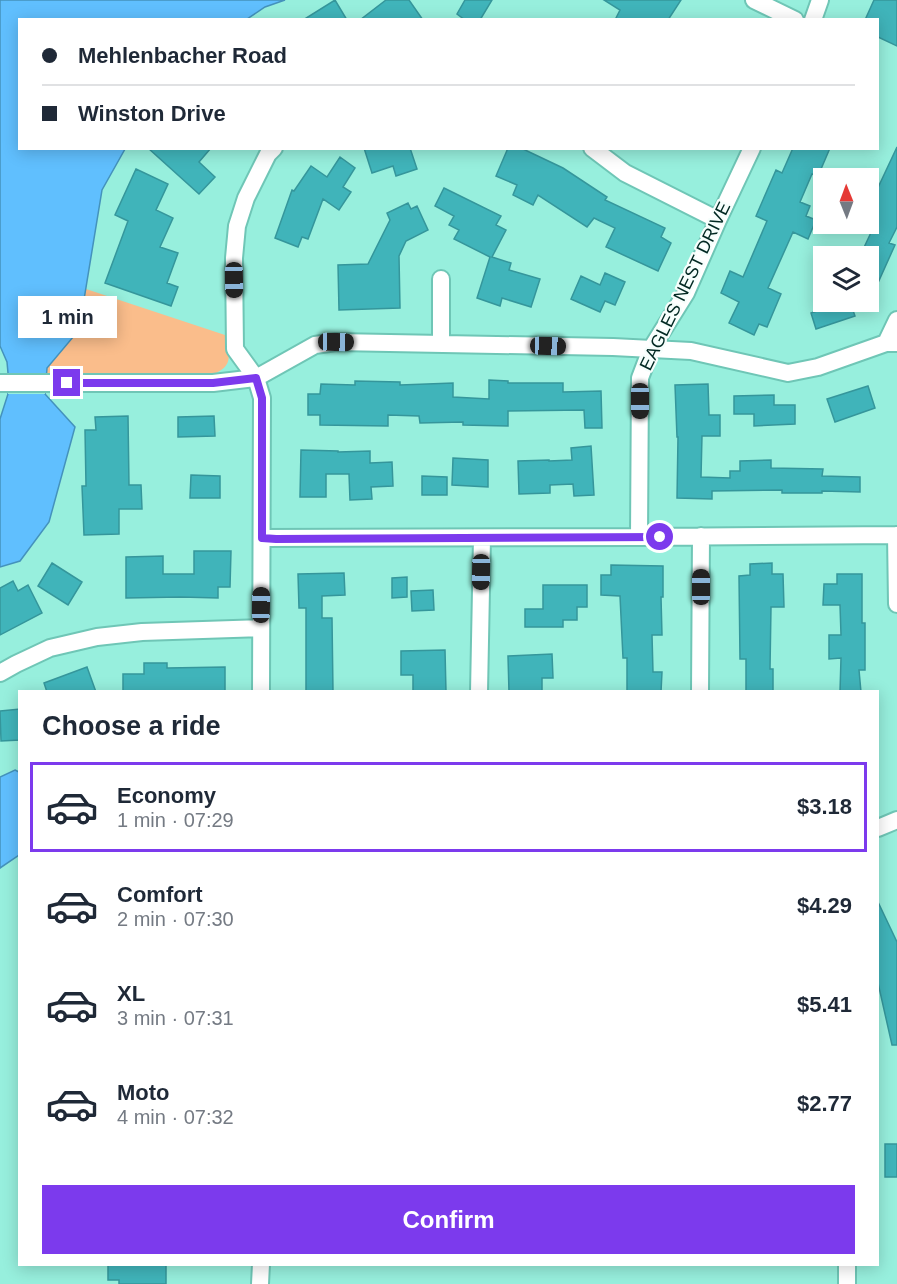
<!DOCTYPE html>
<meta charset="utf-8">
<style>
body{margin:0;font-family:Arial,sans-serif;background:#f2f2f3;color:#1f2937;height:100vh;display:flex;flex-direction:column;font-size:22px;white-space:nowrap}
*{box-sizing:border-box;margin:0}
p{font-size:20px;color:#747a83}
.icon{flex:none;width:33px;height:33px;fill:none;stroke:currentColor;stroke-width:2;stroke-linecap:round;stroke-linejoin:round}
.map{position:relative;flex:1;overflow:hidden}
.side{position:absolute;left:18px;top:690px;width:861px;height:576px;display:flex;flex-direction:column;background:#fff;border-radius:0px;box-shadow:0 3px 15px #0003}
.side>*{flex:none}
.hud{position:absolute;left:18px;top:18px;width:861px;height:132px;border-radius:0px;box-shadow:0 3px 15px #0003;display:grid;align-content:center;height:132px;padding:0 24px;background:#fff}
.needle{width:39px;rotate:359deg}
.tools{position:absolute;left:813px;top:168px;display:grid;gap:12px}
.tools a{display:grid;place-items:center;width:66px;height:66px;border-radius:0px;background:#fff;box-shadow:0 3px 15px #0003;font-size:30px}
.end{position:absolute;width:27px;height:27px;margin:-14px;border:8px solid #7c3aed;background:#fff;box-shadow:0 0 0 3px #fff}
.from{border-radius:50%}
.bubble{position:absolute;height:42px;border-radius:0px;background:#fff;box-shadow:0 3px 15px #0003;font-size:20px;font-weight:600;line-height:42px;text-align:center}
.car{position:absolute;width:18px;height:36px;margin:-18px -9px;border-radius:8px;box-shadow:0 0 4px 2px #0007;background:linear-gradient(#222 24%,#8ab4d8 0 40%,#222 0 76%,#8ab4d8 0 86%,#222 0)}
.hud b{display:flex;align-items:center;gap:21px;height:57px;font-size:22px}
.hud b+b{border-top:2px solid #e0e1e3}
.hud i{width:15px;height:15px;background:#1f2937}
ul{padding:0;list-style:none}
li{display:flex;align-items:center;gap:18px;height:90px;margin:0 12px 9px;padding:0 12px;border:3px solid transparent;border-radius:0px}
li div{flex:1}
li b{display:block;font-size:22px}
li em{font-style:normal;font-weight:600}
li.on{border-color:#7c3aed}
li>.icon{width:54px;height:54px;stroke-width:1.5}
h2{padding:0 24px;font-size:27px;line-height:72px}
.primary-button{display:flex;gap:12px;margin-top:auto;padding:12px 24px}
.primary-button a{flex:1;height:69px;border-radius:0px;background:#7c3aed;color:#fff;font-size:24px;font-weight:600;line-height:69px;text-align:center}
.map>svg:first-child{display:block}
</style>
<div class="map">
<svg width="897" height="1284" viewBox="0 0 897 1284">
<rect width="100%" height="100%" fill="#97efdd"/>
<path fill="#fabd8b" d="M86,289L225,335C228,353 235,364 216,373L45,374L47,368L79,330Z"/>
<path fill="#60bffe" stroke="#4492bc" stroke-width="1.5" d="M0,0H285L265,7L247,19L20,20V148L125,149L102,190L79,330L47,368L45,394L75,427L49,522L20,561L0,567V419L8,394V373L7,362L0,346Z
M15,770L19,772V855L0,868V777Z"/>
<path fill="#97efdd" d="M8,373L45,374V394H8Z"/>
<path fill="#40b4ba" stroke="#35969b" stroke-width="1.5" d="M335,0L347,20H303Z
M386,0H409L423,20H360Z
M465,0H492L480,20H465L457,14Z
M604,0H681L668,20H615L620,10Z
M874,0H897V46L878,37V20H865Z
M897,147V227L889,243L895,245L877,285L868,281V256H860L875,224L868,221V209Z
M148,148H211L199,162L215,177L199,194Z
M364,148H410L417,169L396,176L393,166L372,173Z
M508,148H521L563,168L607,197L605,200L665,228L661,237L671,243L658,271L606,247L615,228L594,218L587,227L538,195L533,205L513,195L517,185L496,176Z
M793,148H830L818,176L812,174L800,202L810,206L806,216L816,220L808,239L793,232L768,288L781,294L767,327L759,324L754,335L729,323L739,302L721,293L730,271L743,277L767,221L756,216L776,170L782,173Z
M340,157L355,168L343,187L351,192L339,210L323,199L308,239L302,237L298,247L275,238L292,190L294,191L311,166L327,177Z
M136,169L168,184L156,210L173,218L160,247L178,253L167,283L178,287L171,306L105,283L128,221L115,215Z
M444,188L501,216L496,225L506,230L492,257L511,263L509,270L540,279L531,307L502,298L500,306L477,298L490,257L454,239L459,230L449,225L454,216L435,206Z
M408,203L411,209L417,206L428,230L406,241L399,256L400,308L339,310L338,265L368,264L390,220L387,213Z
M605,273L625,282L615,305L605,301L600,312L571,299L581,276L600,285Z
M845,302H850L855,316L816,329L811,313Z
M489,380L508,381V383H563V392L601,391L602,428H585L584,410L508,411V426L463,425V422L420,423L419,416L388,415V426L320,425V415H308V394H320L321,384L355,385V381L400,382V385L453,383V397L489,399Z
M708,384L709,415H720V436H702L701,477L730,478V471H740V461L771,460V468L823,469L822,476L860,477V492L822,491V493H782V490L712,491V499L677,498L678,437H677L675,385Z
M868,386L875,408L835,422L827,399Z
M774,395V405H795V424L754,426V414H734V396Z
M128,416L129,485H141L142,509H119V534L84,535L82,486H86L85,430H96L95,417Z
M214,416L215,436L178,437V417Z
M591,446L594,495L574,496L573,484L550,485V493L519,494L518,461L549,460V461L572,460L571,448Z
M301,450L338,451V452L370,451V463L392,462L393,486L371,487L372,499L350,500L349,474H326V497H300Z
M453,458L488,460V487L452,485Z
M191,475L220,476V498H190Z
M422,476L447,477V495H422Z
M194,551H231L230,587H218V598L181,597L126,598V557L163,556V574H194Z
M52,563L82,582L68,605L38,586Z
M772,563V574H783L784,607H771L770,669H773V692H746V659H740L739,576L750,575V564Z
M611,565L663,566V597H661L662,635H652L653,672H662L661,692H627V658H623L620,596L601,595V575H611Z
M344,573L345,595L322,596V618H332L333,692H306V608H299L298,574Z
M837,574H862V623H865V670H859L861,692H840L841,658L829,659V635H841L840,605H823L824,584H837Z
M407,577V597L392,598V578Z
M13,581L18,591L28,585L42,613L0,635V588Z
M543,585H587V607H577V620H563V627H525V609H543Z
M433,590L434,610L412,611L411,591Z
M445,650L446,692H413V675H401V651Z
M552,654L553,678H542V692H509L508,656Z
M144,663H167V668L225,667V692H123V674H144Z
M87,667L96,692H47L44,683Z
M20,709V740L1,741L0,711Z
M878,902L897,942V1045H892L878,983Z
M885,1144H897V1177H885Z
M108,1264H166V1284H119V1280H108Z"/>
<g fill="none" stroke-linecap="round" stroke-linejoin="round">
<defs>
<path id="minor" d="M754,0L795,20
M813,20L820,0
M592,148L625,173L718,220
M886,343L897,320
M441,344V279
M0,383H213L256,378L315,345L336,342L613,347L691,351L788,373L818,367L886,343H897
M896,535L897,604
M639,537L640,378L651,349L686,293L718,220L752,148
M262,538L639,537L897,535
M0,673L16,664L50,648L97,637L142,632L261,628
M261,692L262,398L256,378L235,349L234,258L237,226L246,198L268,154L274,148
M479,692L482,538
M700,692L701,536
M878,828L897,820
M847,1264V1284
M260,1284L261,1264"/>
</defs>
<use href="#minor" stroke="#6fc6b6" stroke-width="20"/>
<use href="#minor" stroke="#fff" stroke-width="16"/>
</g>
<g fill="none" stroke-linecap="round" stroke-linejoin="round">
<path stroke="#7c3aed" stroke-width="8" d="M67,383H213L256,378L262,398V538L276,539L660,537"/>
</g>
<g text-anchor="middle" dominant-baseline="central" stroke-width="4.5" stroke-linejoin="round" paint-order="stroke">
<g font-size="18" fill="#012822" stroke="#f6fefc">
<text transform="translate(685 286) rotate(-64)">EAGLES NEST DRIVE</text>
</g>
</g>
</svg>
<div class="tools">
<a><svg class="needle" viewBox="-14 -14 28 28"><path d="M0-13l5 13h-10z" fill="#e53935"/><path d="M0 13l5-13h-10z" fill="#747a83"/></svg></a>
<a><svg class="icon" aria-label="layers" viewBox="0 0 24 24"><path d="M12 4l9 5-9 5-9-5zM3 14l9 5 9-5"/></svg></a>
</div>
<i class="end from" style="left:660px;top:537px"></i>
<i class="end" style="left:67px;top:383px"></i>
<div class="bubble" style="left:18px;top:296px;width:99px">1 min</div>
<i class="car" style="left:234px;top:280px;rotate:179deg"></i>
<i class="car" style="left:336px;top:342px;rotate:91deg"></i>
<i class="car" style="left:548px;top:346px;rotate:92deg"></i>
<i class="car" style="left:640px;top:401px;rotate:180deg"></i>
<i class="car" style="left:481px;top:572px;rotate:181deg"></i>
<i class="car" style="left:701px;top:587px;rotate:0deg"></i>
<i class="car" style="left:261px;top:605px;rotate:1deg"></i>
<div class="hud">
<b><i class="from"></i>Mehlenbacher Road</b>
<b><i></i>Winston Drive</b>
</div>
<section class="side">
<h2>Choose a ride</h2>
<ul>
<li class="on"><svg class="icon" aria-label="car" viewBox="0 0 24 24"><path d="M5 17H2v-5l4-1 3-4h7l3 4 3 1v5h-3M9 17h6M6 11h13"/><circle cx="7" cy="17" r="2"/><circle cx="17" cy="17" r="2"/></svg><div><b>Economy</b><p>1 min · 07:29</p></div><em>$3.18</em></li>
<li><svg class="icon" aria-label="car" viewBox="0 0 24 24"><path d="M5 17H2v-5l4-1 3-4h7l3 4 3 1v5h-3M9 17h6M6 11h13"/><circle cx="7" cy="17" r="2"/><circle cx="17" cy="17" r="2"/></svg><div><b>Comfort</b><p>2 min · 07:30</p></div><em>$4.29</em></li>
<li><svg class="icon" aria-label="car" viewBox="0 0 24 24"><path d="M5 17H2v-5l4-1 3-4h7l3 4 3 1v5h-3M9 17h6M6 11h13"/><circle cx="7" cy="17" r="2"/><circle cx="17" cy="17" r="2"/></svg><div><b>XL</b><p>3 min · 07:31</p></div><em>$5.41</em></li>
<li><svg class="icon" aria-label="car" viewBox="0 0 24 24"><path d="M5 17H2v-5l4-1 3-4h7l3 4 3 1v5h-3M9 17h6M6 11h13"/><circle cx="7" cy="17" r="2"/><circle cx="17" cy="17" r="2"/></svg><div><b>Moto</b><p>4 min · 07:32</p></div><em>$2.77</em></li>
</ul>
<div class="primary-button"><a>Confirm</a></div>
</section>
</div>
